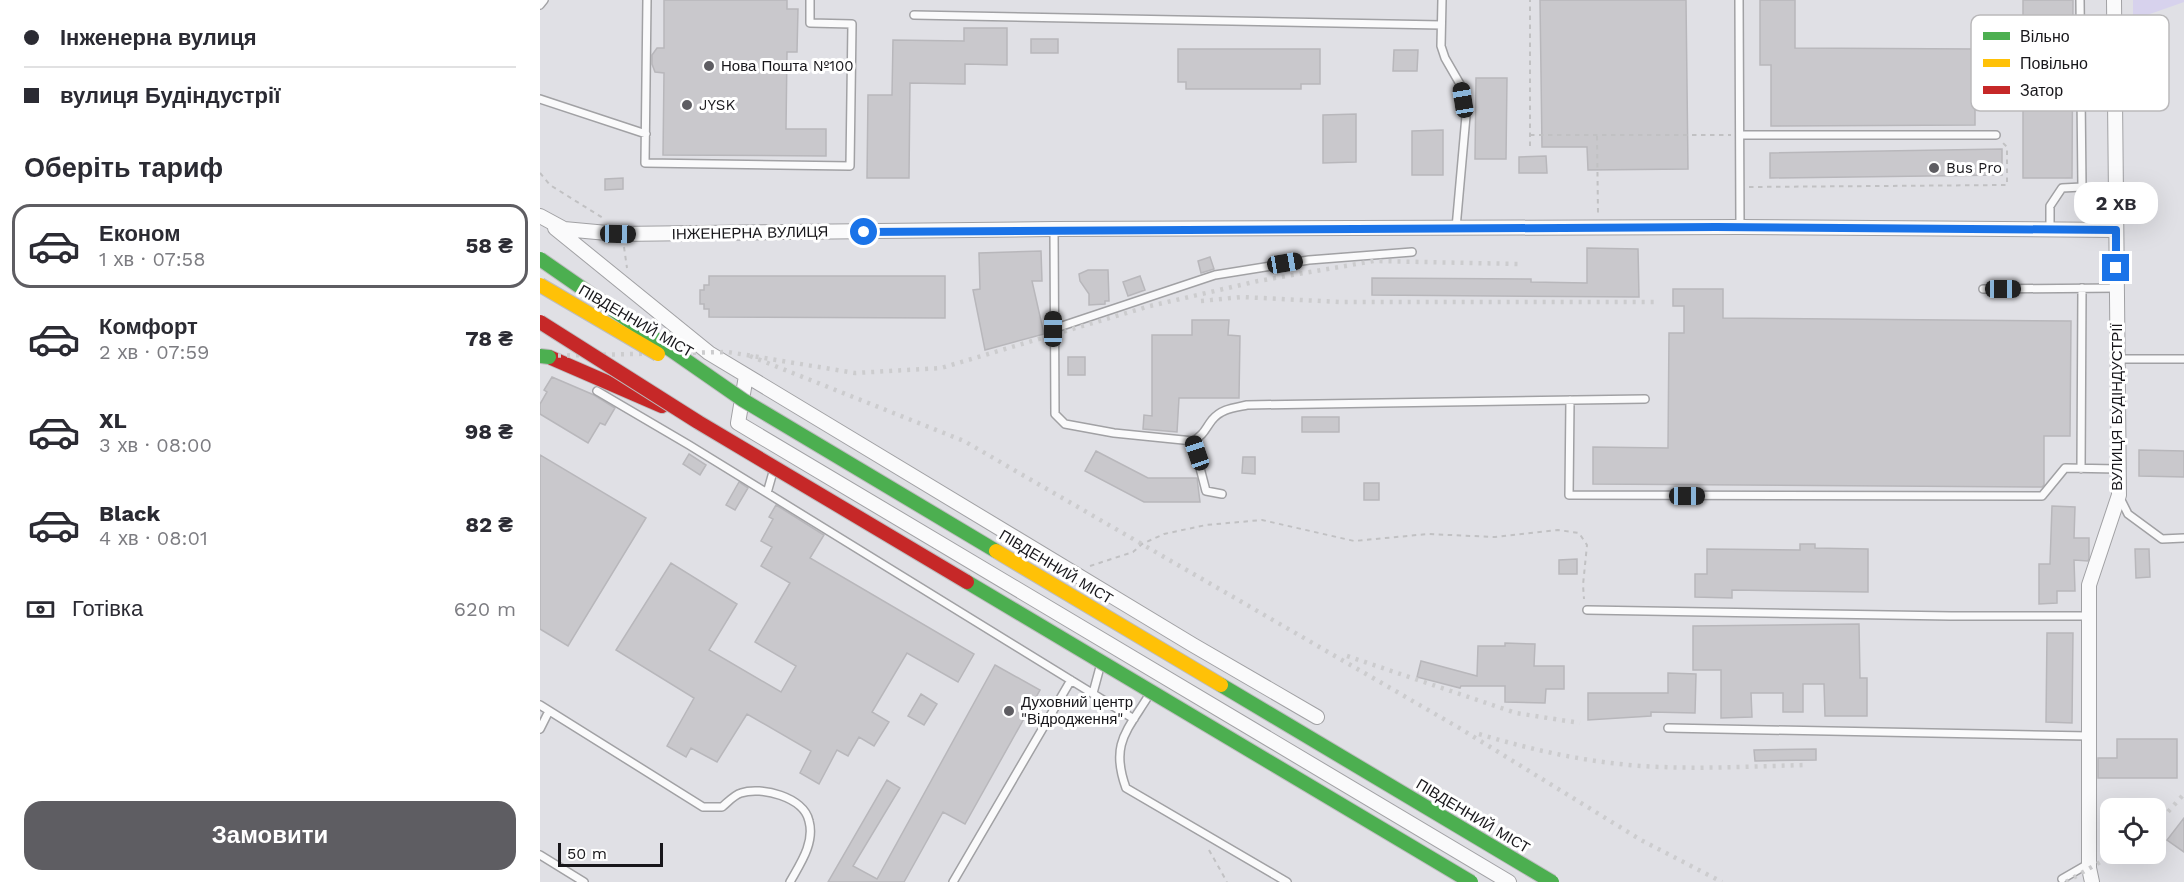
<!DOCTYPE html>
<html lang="uk">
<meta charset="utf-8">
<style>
body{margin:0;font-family:"Work Sans",sans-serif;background:#f2f2f3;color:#2b2b33;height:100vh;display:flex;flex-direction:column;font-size:22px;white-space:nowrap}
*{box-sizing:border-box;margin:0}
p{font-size:20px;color:#7c7c81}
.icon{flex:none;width:33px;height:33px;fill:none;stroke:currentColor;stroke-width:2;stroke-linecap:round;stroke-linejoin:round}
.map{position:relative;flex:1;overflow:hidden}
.sheet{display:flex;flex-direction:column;background:#fff;width:540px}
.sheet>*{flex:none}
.banner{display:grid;align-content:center;height:132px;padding:0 24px;background:#fff}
.fabs{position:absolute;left:1560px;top:798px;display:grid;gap:12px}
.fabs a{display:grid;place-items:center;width:66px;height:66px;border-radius:12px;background:#fff;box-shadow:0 6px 24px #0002;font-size:30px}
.scale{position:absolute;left:18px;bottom:15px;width:105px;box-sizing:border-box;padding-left:6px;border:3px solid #18171b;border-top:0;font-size:16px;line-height:21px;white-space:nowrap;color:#18171b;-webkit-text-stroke:4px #fff;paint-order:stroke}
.end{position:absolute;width:27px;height:27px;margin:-14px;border:8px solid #1a73e8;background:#fff;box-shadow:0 0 0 3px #fff}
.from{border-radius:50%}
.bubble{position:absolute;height:42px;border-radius:18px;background:#fff;box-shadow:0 6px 24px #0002;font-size:20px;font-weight:700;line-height:42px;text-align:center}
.car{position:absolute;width:18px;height:36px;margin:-18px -9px;border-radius:8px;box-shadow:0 0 4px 2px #0007;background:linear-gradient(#222 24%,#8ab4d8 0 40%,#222 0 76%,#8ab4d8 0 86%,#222 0)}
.banner b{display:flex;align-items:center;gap:21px;height:57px;font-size:22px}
.banner b+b{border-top:2px solid #e1e1e2}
.banner i{width:15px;height:15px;background:#2b2b33}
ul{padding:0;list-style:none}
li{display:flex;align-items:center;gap:18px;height:84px;margin:0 12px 9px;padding:0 12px;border:3px solid transparent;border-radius:18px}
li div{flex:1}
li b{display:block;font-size:22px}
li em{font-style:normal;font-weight:700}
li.on{border-color:#5e5d62}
li>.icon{width:54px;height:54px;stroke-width:1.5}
h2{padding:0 24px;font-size:27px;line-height:72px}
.pay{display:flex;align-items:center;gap:15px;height:66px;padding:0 24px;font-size:22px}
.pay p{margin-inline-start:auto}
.button{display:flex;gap:12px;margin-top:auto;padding:12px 24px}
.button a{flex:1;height:69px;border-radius:18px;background:#5e5d62;color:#fff;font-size:24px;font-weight:700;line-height:69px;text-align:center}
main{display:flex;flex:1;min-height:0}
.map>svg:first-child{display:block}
</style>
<main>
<section class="sheet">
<div class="banner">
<b><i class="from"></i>Інженерна вулиця</b>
<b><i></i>вулиця Будіндустрії</b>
</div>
<h2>Оберіть тариф</h2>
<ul>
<li class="on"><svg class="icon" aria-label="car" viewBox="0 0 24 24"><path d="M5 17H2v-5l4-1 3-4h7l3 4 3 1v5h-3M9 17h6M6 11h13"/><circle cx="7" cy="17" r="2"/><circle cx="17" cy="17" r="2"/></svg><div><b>Економ</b><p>1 хв · 07:58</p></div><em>58 ₴</em></li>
<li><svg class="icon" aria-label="car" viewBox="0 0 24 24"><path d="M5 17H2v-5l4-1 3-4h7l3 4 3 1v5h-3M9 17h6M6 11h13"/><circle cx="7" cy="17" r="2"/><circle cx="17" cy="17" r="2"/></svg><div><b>Комфорт</b><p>2 хв · 07:59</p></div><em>78 ₴</em></li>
<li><svg class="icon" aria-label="car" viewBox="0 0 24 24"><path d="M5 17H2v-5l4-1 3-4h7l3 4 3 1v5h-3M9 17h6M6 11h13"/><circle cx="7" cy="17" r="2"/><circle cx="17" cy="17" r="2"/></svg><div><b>XL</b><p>3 хв · 08:00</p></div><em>98 ₴</em></li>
<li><svg class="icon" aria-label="car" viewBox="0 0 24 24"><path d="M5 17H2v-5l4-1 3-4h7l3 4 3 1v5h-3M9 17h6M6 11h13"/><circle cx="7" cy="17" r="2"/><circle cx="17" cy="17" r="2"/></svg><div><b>Black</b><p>4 хв · 08:01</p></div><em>82 ₴</em></li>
</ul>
<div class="pay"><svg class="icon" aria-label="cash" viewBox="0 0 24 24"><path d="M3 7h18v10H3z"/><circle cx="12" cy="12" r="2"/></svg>Готівка<p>620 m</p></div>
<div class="button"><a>Замовити</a></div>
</section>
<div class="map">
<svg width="1644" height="882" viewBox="0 0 1644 882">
<rect width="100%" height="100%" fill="#e0e0e5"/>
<path fill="#d7d2ed" d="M1593,0H1644V2L1593,20Z"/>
<path fill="#c9c8cc" stroke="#b8b7bb" stroke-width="1.5" d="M124,0H247V9H258L257,52H247L246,129H286V156L123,155L124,73L115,72L112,64V55L117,48H124Z
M1000,0H1146L1148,169L1048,170L1047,147H1002Z
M1220,0H1255V48L1435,49V125L1231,126V65H1220Z
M1483,0H1533L1532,178H1483Z
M424,28H467V65L425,64V84L370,83L369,178H327L328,95H352L353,40L424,41Z
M491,39H518V53H491Z
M638,49H780V84H761V89H646V82H638Z
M854,50H878L877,71H853Z
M936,78H967L966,159H935Z
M816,114V162L783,163V115Z
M903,130V175H872V131Z
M1462,149V175L1230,178V153Z
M1006,156L1007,173H979V157Z
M83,178V189L65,190V179Z
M1047,248L1098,249L1099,297L832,295V278L991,279V282L1047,283Z
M501,251L502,281H492L504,334L445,350L433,290L440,289L439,253Z
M670,257L674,269L661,273L658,261Z
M548,270H568L569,301H565V304L549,305V294L540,281L539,274Z
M169,276H405V318L169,317V309H164V304H160V290H164V285H169Z
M600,276L605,290L588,296L583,282Z
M1133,289H1183V318L1531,321L1530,436H1504V485L1502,487L1053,484V447L1128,448L1129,333H1144V306H1133Z
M652,320H689L688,335L700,336L699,398H639L637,432L603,429L604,415L612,416V335H652Z
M528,357H545V375H528Z
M12,377L54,395L75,408L65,425L60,423L48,443L0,414V404L7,392L4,390Z
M762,417H799V432H762Z
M1599,450L1644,451V477L1599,476Z
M556,451L608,478H657L660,502H604L545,471Z
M149,454L166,465L160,475L143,464Z
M0,455L106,518L28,646L0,629Z
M703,457H715V474L702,473Z
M199,482L208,488L195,510L186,505Z
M824,483H839V500H824Z
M236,505L284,535L270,558L434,654L418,682L367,653L332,712L349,722L334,746L319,737L308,756L297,750L279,784L260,773L271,751L207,714L177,762L151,748L146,757L127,746L154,698L76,650L131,563L197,604L169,650L241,692L256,666L215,642L250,583L221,566L232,547L221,541L233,519L229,517Z
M1512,506L1535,507L1534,538H1549V558L1548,561L1534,560L1535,591H1517V603L1499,604V564H1510Z
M1260,544H1275V548L1328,549V592L1192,590V598L1155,597V574H1167V549L1260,550Z
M1595,549H1609L1610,577L1596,578Z
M1037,559V574H1019V560Z
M1319,624L1320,678H1327V716H1285L1284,684H1263V712H1243V693H1211L1212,717L1181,718V670H1153V626Z
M1507,633H1533L1532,723L1506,722Z
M965,643L995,644L994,666H1024V689H1006L1005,703L965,702V686H921L920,688L877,677L881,661L937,676L938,646H965Z
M455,665L500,690L425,824L403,812L364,882H288L347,780L360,788L313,866L337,879Z
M1128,673L1156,674L1155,713L1111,712V716L1048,720V693H1128Z
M381,694L397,704L384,725L368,716Z
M1577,739H1637V778H1558V758H1577Z
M1276,749V760L1215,761L1214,750Z
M1644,818V852L1627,840Z"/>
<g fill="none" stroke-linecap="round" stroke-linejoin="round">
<defs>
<path id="lane" d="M107,0L105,163L310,166L312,24L270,23V0
M902,0L901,46L905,58L920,84L926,116L916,228
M1199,0L1200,227
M0,5L4,0
M374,15L901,25
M0,99L106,134
M1200,135H1456
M514,229L515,414L525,424L574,433L653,441C664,435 665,429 672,420C681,409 693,408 707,405L1105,399
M1510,229V206L1522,188L1542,187L1540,0
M1443,289L1577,288
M513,329L675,275L769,260L872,252
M1578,359H1644
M57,391L149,445L594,719
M1030,400L1029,495L1502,496L1525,468L1578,469
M653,441L666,491L682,494
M1541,469L1542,288
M227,493L233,472
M1579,496L1588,514L1622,539L1644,538
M1047,610L1411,616H1549
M553,693L560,667
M609,695C587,731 570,744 586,788L747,882
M0,705L163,807H182C188,802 194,795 201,793C221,786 264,797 269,821C275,843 260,864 250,882
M1128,728L1549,736
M0,729L9,711
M0,855L44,882
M1522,879L1548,864
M413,882L531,680"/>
<path id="street" d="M0,216L24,229L78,234L514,229L1200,227L1576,230
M15,228L169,353L653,645L777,717
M206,376L198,423L969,882
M1552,882L1549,868V585L1579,495L1574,0"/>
<path id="jam" d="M9,357L122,406"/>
</defs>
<use href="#lane" stroke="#a1a1a4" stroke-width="10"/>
<use href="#street" stroke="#a1a1a4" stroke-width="16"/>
<use href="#jam" stroke="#bdbdbf" stroke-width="16"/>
<path stroke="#c1c1c3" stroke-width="2" stroke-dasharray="4.5 4.5" stroke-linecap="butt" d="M990,135H1191
M1057,136L1058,213
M990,146V0
M0,173L10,185L63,218
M1209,187L1467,185V147L1462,142
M84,247L87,268
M550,566L593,552L602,544L624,534L666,525L722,520L814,541L888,534L955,537L1018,530L1039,533L1047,545L1043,585L1044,599
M669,850L687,882"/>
<use href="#lane" stroke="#fafafb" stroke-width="7"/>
<use href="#street" stroke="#fafafb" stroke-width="14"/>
<use href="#jam" stroke="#c62828" stroke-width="14"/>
<path stroke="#ccccce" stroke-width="4.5" stroke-dasharray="3 6" stroke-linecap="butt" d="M661,301L702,297L800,302H1115
M0,356L188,352L315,373L401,368L610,306L718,281L834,261L980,264
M210,356L424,441L921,729L1101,840L1182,882
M807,656L976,713L1040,723
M939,734C999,752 1059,765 1122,767C1171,769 1220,766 1268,765
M1616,825L1644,794
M1526,882L1574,854"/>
<defs>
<path id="fast-bridge" d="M0,259L203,400L456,551
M0,356L9,357
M427,582L931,882
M681,685L1012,882"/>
<path id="slow-bridge" d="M0,285L118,354
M456,551L681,685"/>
<path id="jam-bridge" d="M0,322L158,422
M158,422L427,582"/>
</defs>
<use href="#fast-bridge" stroke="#bdbdbf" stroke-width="16" stroke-linecap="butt"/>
<use href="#slow-bridge" stroke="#bdbdbf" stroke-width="16" stroke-linecap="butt"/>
<use href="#jam-bridge" stroke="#bdbdbf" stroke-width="16" stroke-linecap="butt"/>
<use href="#fast-bridge" stroke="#4caf50" stroke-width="14"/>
<use href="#slow-bridge" stroke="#ffc107" stroke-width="14"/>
<use href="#jam-bridge" stroke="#c62828" stroke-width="14"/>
</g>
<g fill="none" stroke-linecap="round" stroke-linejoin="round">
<path stroke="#1a73e8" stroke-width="8" d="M324,232L1176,227L1576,230V268"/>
</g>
<g fill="#5e5d62" stroke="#fff" stroke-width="2">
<circle cx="169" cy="66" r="6"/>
<circle cx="147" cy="105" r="6"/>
<circle cx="1394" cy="168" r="6"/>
<circle cx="469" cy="711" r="6"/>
</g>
<g text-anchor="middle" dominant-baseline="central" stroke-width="6" stroke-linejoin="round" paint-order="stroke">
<g font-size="15" fill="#18171b" stroke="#fff" text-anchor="start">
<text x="181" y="66">Нова Пошта №100</text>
<text x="159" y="105">JYSK</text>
<text x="1406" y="168">Bus Pro</text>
<text x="481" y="702">Духовний центр<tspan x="481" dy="17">"Відродження"</tspan></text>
</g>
<g font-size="15" fill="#18171b" stroke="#fff">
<text transform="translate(210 233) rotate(-1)">ІНЖЕНЕРНА ВУЛИЦЯ</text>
<text transform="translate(96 321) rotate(30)">ПІВДЕННИЙ МІСТ</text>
<text transform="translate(1577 407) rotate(-90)">ВУЛИЦЯ БУДІНДУСТРІЇ</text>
<text transform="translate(516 567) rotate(31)">ПІВДЕННИЙ МІСТ</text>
<text transform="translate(933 816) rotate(31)">ПІВДЕННИЙ МІСТ</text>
</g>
</g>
<rect x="1431" y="15" width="198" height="96" rx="9" fill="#fff" stroke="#bab9bb" stroke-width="1.5"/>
<rect x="1443" y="32" width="27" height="8" fill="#4caf50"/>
<rect x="1443" y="59" width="27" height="8" fill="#ffc107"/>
<rect x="1443" y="86" width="27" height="8" fill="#c62828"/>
<g font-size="16" fill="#18171b">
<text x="1480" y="42">Вільно</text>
<text x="1480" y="69">Повільно</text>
<text x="1480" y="96">Затор</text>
</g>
</svg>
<div class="fabs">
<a><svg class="icon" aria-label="locate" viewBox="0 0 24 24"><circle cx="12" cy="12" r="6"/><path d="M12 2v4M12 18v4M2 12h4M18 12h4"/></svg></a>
</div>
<div class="scale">50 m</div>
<i class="end from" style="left:324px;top:232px"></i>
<i class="end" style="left:1576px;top:268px"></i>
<div class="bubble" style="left:1534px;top:182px;width:84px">2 хв</div>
<i class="car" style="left:923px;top:100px;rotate:351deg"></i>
<i class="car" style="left:78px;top:234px;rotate:91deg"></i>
<i class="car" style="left:745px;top:263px;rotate:81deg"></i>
<i class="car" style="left:1463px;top:289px;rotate:90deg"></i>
<i class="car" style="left:513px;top:329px;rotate:0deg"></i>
<i class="car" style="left:657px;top:453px;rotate:341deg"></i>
<i class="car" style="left:1147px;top:496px;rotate:90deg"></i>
</div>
</main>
